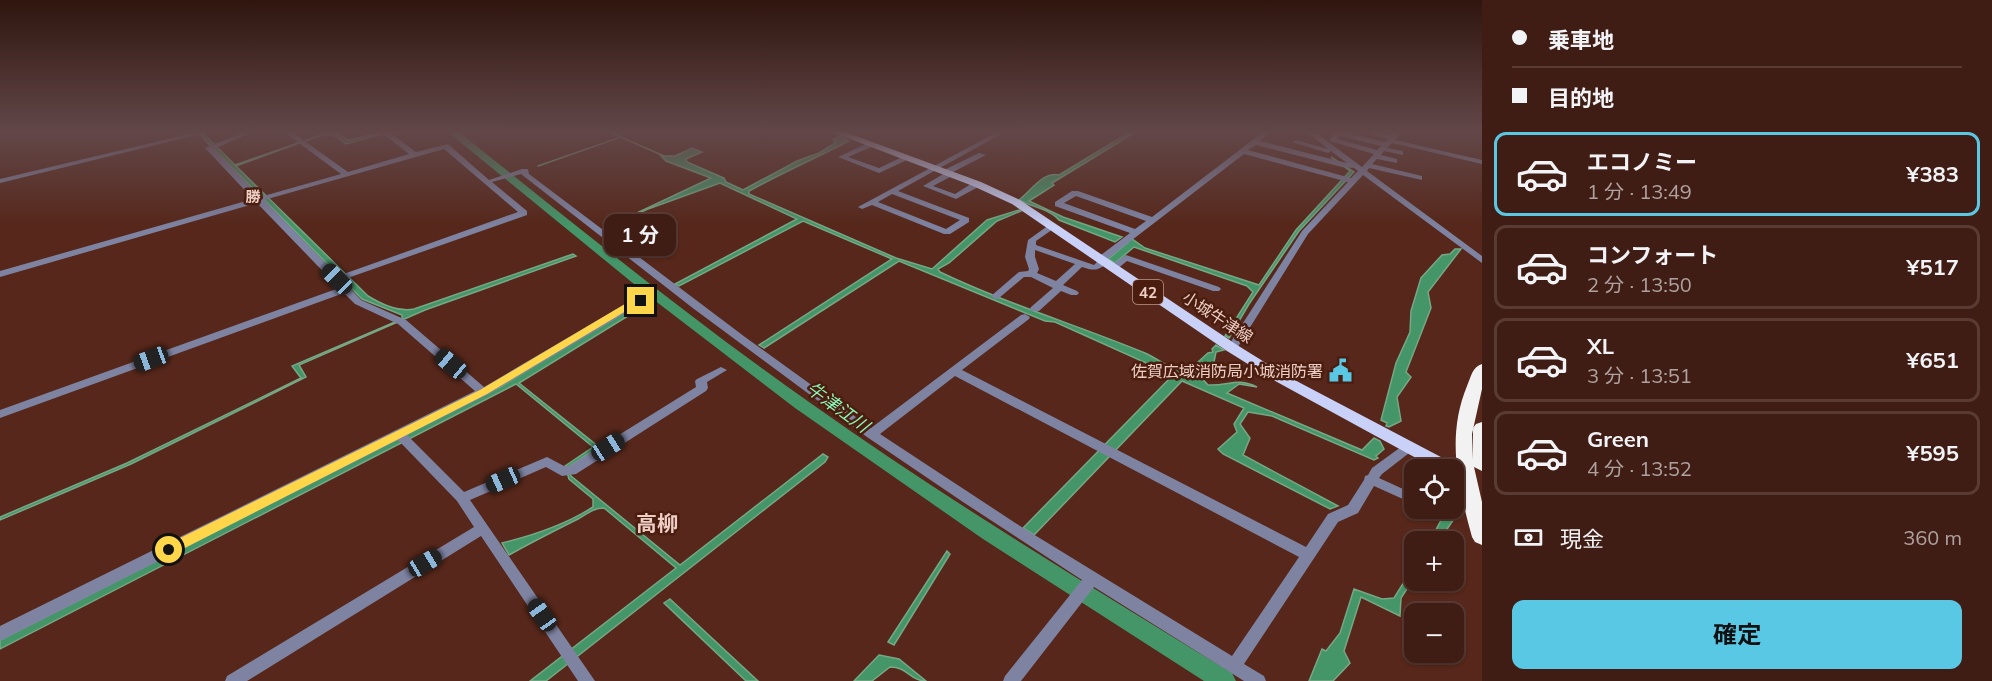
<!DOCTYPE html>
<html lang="ja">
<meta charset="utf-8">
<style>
body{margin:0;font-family:Mulish,"Noto Sans JP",sans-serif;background:#47261d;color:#f1f3f6;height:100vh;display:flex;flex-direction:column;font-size:22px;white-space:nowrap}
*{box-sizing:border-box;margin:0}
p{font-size:20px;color:#aea2a0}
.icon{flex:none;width:33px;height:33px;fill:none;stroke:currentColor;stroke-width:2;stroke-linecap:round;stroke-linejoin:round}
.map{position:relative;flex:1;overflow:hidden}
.panel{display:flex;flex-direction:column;background:#401d14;width:510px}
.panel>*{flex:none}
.top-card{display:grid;align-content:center;height:132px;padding:0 30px;background:#401d14}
.tools{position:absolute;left:1404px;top:459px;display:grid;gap:12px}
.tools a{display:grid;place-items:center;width:60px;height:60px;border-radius:12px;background:#401d14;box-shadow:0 2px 4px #0004,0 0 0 2px #593b34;font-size:30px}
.end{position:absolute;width:27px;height:27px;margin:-14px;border:8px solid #ffd54a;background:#111;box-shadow:0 0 0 3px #111}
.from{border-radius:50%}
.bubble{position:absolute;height:42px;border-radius:12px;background:#401d14;box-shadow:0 2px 4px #0004,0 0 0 2px #593b34;font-size:20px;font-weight:700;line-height:42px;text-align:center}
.car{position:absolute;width:18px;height:36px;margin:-18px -9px;border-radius:8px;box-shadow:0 0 4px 2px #0007;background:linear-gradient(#222 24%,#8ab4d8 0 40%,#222 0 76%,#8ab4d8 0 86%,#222 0)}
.top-card b{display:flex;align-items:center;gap:21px;height:57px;font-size:22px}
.top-card b+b{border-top:2px solid #593b34}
.top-card i{width:15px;height:15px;background:#f1f3f6}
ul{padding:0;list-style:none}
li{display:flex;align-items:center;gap:18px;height:84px;margin:0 12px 9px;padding:0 18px;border:3px solid #593b34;border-radius:12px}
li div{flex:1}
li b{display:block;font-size:22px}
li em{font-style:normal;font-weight:700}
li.current{border-color:#59c8e5}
li>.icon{width:54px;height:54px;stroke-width:1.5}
.pay{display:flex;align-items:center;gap:15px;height:66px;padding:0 30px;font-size:22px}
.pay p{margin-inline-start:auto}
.cta{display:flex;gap:12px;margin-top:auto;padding:12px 30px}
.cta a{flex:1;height:69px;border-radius:12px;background:#59c8e5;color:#111;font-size:24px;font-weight:700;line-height:69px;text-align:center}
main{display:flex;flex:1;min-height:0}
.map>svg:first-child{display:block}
</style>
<main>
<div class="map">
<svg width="1482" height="681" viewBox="0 0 1482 681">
<rect width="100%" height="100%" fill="#56271a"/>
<path fill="#449669" stroke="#77a785" stroke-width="1.5" d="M197,132H202L235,165L329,132H337L347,140L377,134L376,132L383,134L346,144L332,134L319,136L236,166L368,296C381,304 399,312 414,309L573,254L576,256L425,310L299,365L306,377L131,464L0,520V517L127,463L301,378L292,366L402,319V315L362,299Z
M1130,132H1136L1052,183L1054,185L1029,201L1063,217L1122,237L1115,242L1059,220C1050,209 1032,207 1019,200C1031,191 1043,171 1059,175Z
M840,136L849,141C816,158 782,173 749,191V194L896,258L932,269L987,220L1019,210L1021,211L997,221L949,263L938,269L940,272C1007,304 1077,325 1145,353C1159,359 1171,371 1187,372L1208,353L1213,352L1212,349L1216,345L1224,350L1216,352L1214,362L1199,375L1208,385C1230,386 1236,377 1257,387L1239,384L1227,393L1362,450L1374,438L1380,441L1384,449L1376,456L1378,458L1374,460L1272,416L1248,412L1240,424L1250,438L1243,455L1338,506L1330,509L1223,454L1218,449L1237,432L1234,424L1244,408L1182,381L1034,535L1023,528L1173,375L1055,322L1045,321L899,261L764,348L759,345L892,259L803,221L679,286L675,284L797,219L720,183L648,209L603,229L711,178L666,161L661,156H675L692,148L702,152L686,159L687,162L724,178L726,182L743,190L797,161L819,153L835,143L833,139Z
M1331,157L1354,172L1299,231L1249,304L1229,338L1225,336L1253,292L1247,286L1134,247L1115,263L1108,259L1132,239L1145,248L1259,285L1296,230L1350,171Z
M1455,249H1461L1428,292L1431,308L1406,372L1411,377L1397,397L1401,421L1389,427L1386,426L1387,423L1381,420L1396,363L1410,332L1411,311L1421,278L1442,255L1450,254Z
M638,306L641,308L519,383L599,447L568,467L571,476L680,565L823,454L828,457L825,462L546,681H530L676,568L604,508C593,508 587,514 578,519C554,531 532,542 509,555L502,543C535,535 565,525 593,507V499L569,479L565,466L593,447L516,384L0,649V640L500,387L626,310Z
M1454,489L1459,493L1460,510L1439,541H1430L1447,509L1454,508Z
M947,551L950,554L894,645L888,642Z
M1414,566V578L1401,598L1400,616L1361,597L1344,651L1350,663L1333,681H1309L1322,649L1326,651L1340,633L1354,589L1382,599L1394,598Z
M670,599L758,681H746L664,603Z
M879,655L899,659L926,681C910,681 908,667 890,667L872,681H854Z"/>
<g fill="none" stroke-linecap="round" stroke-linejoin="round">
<path stroke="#77a785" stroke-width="1.5" d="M609,132L664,156
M538,166L621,137"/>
<path fill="#449669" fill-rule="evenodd" d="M448,132H459C574,224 688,317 809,402C946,499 1089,586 1232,673L1236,681H1204L983,539L795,408L645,293Z"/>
<path fill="#7e83a2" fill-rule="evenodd" d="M197,132H209L0,183V179Z
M244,132H253L214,149L260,197L341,174L284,132H292L348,172L409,154L381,132H389L416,152L448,144L489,180L522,169H528L529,174L745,337L871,428L1021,315L1025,314L1030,317L1029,319L962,370L1306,547L1328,514L1348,505L1364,480L1365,476L1368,475L1372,468L1405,444H1413L1415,447L1413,450L1382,474L1379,478L1414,494V504L1374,486L1358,513L1338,522L1244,664L1264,676L1266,681H1244L1094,587L1021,681H1003L1005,676L1082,580L963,502L867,437L694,309L521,174L492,182L527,211V215L342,280L361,300L406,320L484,387L625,304L641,298L646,301L487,395L407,435L464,492L547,457L564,466H569L696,387L695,381L697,379L721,367L727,370L707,382L708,388L706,391L576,474L562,476L546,467L470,500L595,681H578L481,536L247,681H225L227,676L474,527L457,501L398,440L0,641V626L475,391L398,324L355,304L344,293L0,418V410L339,288L257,203L0,277V271L253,199L205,148ZM444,149L518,212L338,276L264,200ZM955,376L1299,557L1232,656L1020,526L880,434Z
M997,132H1005L898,191L969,218V222L950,234H944L872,205L862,209L858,207ZM892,194L960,220L946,229L878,202Z
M1263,132H1271L1260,141L1347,163L1331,151L1328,153L1292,142L1296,140L1328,149L1307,132H1315L1362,167L1374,154L1330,141V139L1335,134L1332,132H1344L1385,142L1388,139L1363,132H1376L1391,135L1394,132H1401L1395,140L1482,160V164L1392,143L1387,148L1403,151V155L1384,151L1381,155L1397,159V163L1377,159L1372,164L1422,176V180L1369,168L1367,171L1482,256V263L1363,175L1308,234L1236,350H1228L1227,348L1302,231L1348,182L1244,154L1106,260L1108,262C1099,271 1094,271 1082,267L1063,285L1077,291L1079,293L1077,295H1071L1061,291L1039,311H1031L1030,309L1031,307L1053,288L1031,277H1024L999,298L996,299L991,296L1019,272L1028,271L1029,269L1025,257L1028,240L1049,225H1055L1056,227L1036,241V245L1094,265L1097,262L1095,260L1097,258L1130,233L1055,206V202L1072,191H1078L1152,217ZM1341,136L1381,146L1377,150L1337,139ZM1256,145L1342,167L1354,168L1358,171L1351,178L1248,150ZM1076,196L1146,221L1135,229L1064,203ZM1035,250L1075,264L1056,281L1037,273L1039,269L1035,257Z
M868,143H871V147L848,157L879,168L902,157L909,159L879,173L838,157Z
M979,153L986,155L953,172L952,176L933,186L955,194L974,182H980V186L956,199L923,186L945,173L946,169Z
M1126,255L1219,287L1221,289L1219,291H1213L1127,261L1116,270H1110L1108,268L1110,266Z"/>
<path fill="#cad1f8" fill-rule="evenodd" d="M832,132H845L981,182L1020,200L1237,345L1287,376L1458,466L1460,470L1458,474L1454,475V470H1438L1277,382L1227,351L1012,204L973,186Z"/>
<path fill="#f2f2f2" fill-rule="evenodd" d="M1482,364V389L1472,434L1473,460V428L1476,424L1482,422V471L1474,467L1482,502V545L1475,542L1472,537C1458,486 1446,437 1467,386C1471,377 1472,367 1482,364Z"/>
</g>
<linearGradient id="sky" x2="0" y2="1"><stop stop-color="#2f150e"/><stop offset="0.58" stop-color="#624749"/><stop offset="1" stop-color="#624749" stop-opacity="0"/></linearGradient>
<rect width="1482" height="227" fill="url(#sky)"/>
<path fill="#ffd54a" d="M641,298L645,301L631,308L487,394L173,554H164L162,550L164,546L480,390L625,304Z"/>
<defs>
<symbol id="civic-bare" viewBox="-9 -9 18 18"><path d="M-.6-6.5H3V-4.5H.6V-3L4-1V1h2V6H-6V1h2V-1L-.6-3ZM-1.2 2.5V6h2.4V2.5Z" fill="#59c8e5" stroke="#4b1d0f" stroke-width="2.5" paint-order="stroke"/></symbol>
</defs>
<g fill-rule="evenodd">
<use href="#civic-bare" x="1324" y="354" width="33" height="33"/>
</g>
<g text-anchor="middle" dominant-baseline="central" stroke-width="5" stroke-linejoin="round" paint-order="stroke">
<g font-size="15" font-weight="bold" fill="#edcec5" stroke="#4b1d0f">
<text x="253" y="196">勝</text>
</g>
<rect fill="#4b1d0f" stroke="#bc998e" stroke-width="1.5" x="1133" y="280" width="30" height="24" rx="4.5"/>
<g font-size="15" font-weight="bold" fill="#edcec5">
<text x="1148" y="292">42</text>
</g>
<g font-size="16" fill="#edcec5" stroke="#4b1d0f">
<text transform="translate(1218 317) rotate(33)">小城牛津線</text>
</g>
<g font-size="16" fill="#edcec5" stroke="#4b1d0f" text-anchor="end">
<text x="1323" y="371">佐賀広域消防局小城消防署</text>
</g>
<g font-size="18" font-style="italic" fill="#89f7b9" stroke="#4b1d0f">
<text transform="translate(838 407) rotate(36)">牛津江川</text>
</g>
<g font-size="21" font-weight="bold" fill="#edcec5" stroke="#4b1d0f">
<text x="657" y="523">高柳</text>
</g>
</g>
</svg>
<div class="tools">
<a><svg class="icon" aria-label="locate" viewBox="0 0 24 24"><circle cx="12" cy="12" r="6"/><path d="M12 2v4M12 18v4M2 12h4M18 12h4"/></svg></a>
<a>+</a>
<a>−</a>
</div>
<i class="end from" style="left:169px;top:550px"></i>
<i class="end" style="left:641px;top:301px"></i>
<div class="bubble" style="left:604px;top:214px;width:72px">1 分</div>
<i class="car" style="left:337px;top:279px;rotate:315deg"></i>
<i class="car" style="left:151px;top:359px;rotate:250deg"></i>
<i class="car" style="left:451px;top:364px;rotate:310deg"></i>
<i class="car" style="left:608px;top:447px;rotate:58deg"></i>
<i class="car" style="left:503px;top:480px;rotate:246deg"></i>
<i class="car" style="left:425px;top:563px;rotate:59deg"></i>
<i class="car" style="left:542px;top:615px;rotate:325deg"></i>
</div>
<section class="panel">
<div class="top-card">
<b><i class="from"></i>乗車地</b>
<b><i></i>目的地</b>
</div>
<ul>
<li class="current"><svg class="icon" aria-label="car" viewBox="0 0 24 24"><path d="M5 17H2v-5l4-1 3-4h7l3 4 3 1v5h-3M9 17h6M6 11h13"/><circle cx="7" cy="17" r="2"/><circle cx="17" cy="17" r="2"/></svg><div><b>エコノミー</b><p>1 分 · 13:49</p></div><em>¥383</em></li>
<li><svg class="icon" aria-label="car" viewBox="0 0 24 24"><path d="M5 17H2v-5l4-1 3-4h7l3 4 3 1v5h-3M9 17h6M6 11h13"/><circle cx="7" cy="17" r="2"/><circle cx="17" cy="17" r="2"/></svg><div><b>コンフォート</b><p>2 分 · 13:50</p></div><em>¥517</em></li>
<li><svg class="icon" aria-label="car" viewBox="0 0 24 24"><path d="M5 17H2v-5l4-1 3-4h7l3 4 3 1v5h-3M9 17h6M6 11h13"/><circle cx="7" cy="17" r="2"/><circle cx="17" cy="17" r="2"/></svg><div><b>XL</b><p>3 分 · 13:51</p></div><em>¥651</em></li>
<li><svg class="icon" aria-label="car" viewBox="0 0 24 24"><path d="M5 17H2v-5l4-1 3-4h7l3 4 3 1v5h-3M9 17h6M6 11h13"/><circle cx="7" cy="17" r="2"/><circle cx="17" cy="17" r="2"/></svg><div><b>Green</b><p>4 分 · 13:52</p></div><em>¥595</em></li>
</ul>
<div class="pay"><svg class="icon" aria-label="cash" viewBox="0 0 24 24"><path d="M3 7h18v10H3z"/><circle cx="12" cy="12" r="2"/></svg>現金<p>360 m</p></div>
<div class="cta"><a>確定</a></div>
</section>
</main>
